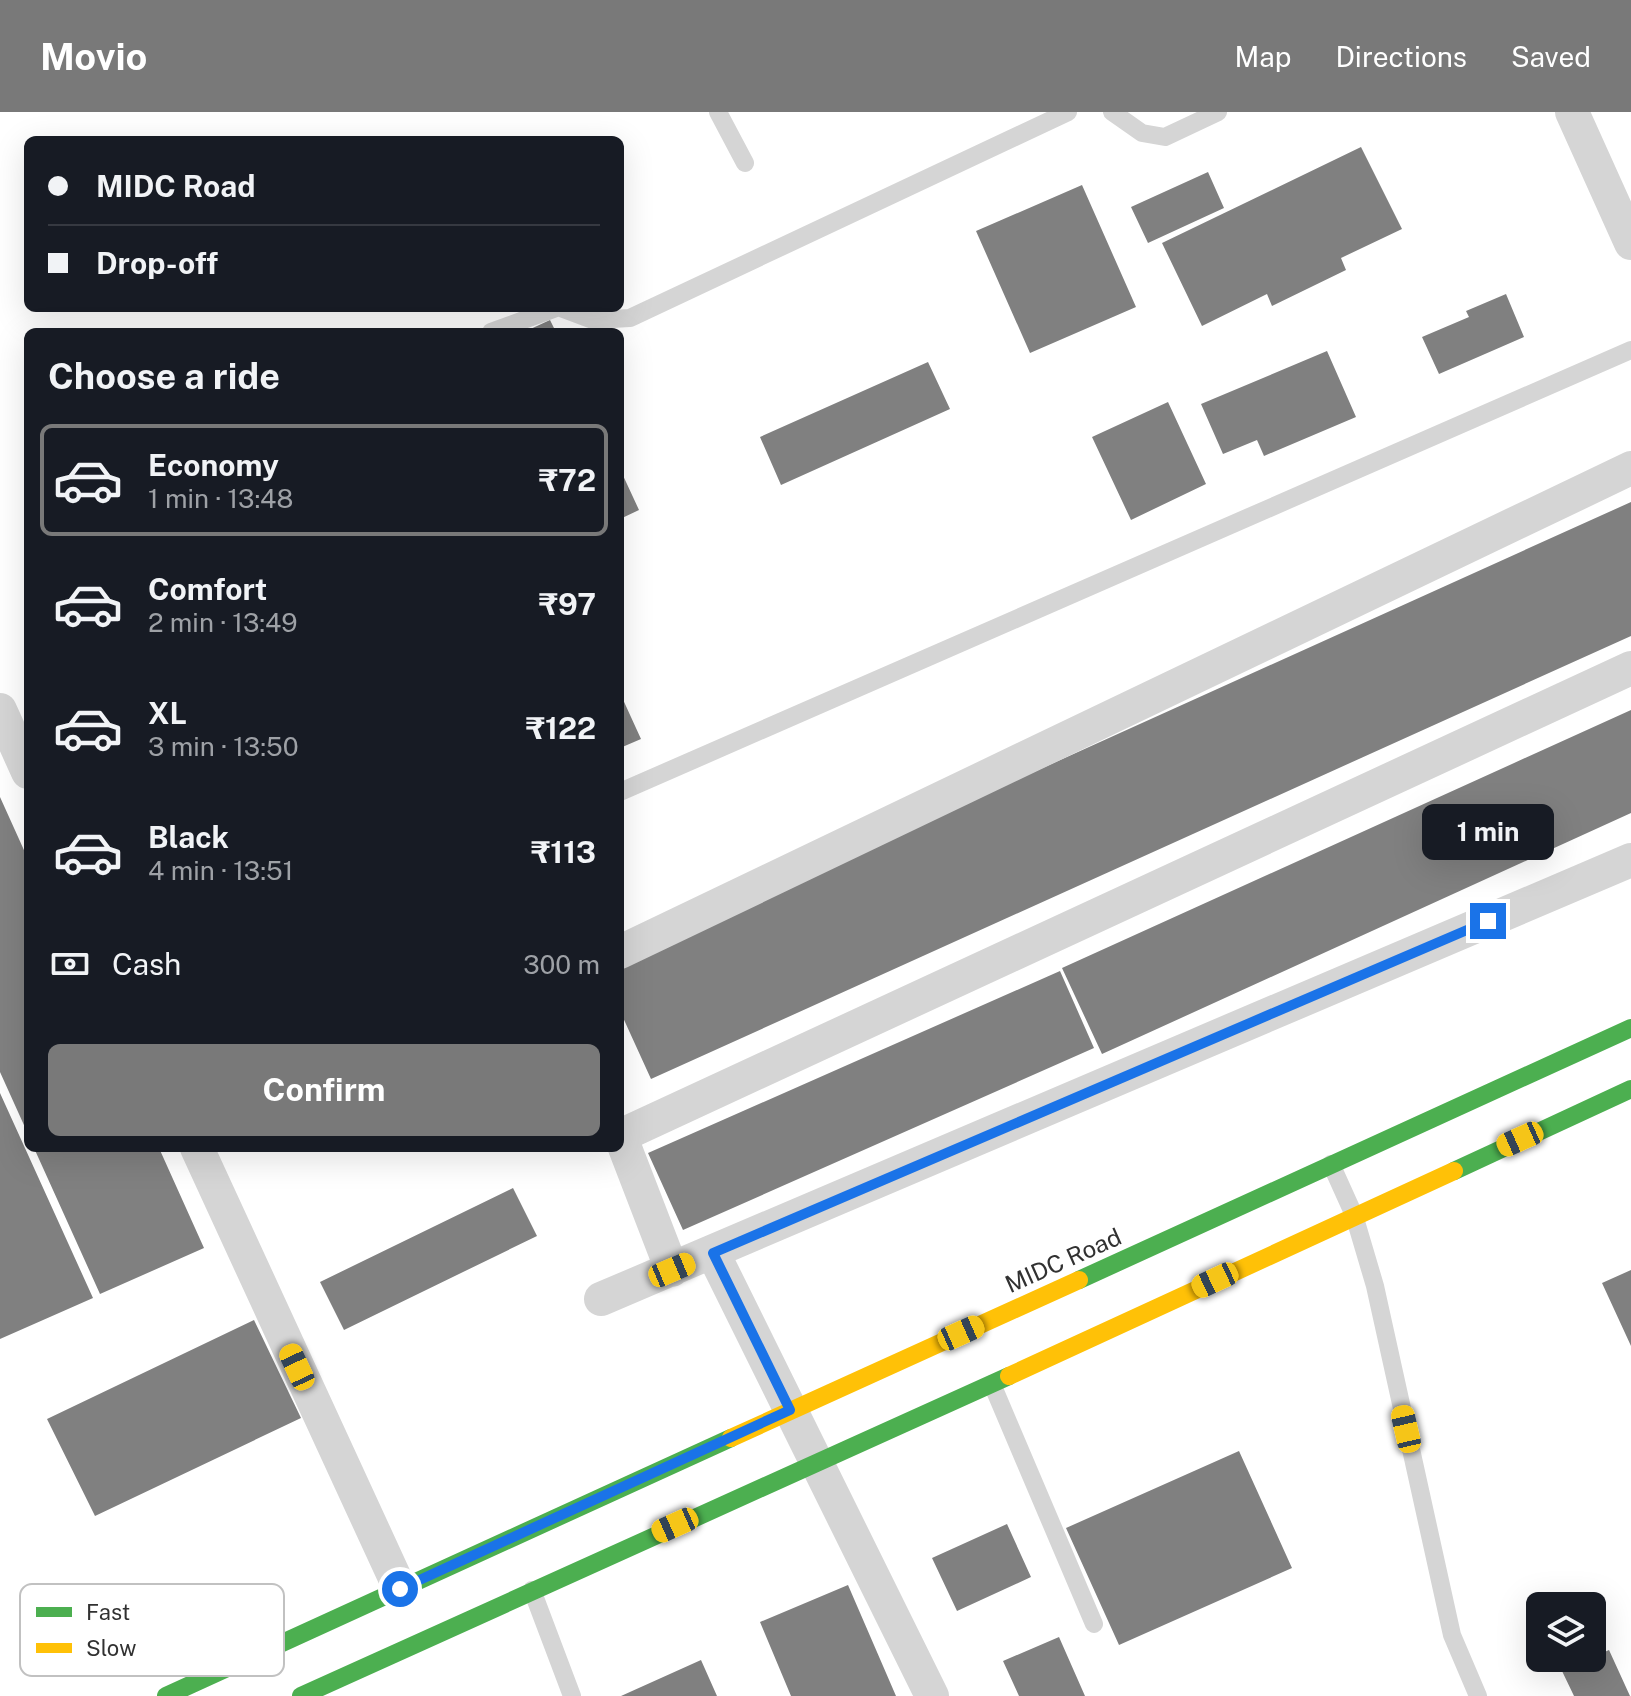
<!DOCTYPE html>
<meta charset="utf-8">
<style>
body{margin:0;font-family:"Public Sans",sans-serif;background:#20242c;color:#f1f3f6;height:100vh;display:flex;flex-direction:column;font-size:30px;white-space:nowrap}
*{box-sizing:border-box;margin:0}
p{font-size:26px;color:#9ea1a6}
.icon{flex:none;width:44px;height:44px;fill:none;stroke:currentColor;stroke-width:2;stroke-linecap:round;stroke-linejoin:round}
.map{position:relative;flex:1;overflow:hidden}
.drawer{position:absolute;left:24px;top:216px;width:600px;height:824px;display:flex;flex-direction:column;background:#171b24;border-radius:12px;box-shadow:0 8px 32px #0002}
.drawer>*{flex:none}
.hud{position:absolute;left:24px;top:24px;width:600px;height:176px;border-radius:12px;box-shadow:0 8px 32px #0002;display:grid;align-content:center;height:176px;padding:0 24px;background:#171b24}
.buttons{position:absolute;left:1526px;top:1480px;display:grid;gap:16px}
.buttons a{display:grid;place-items:center;width:80px;height:80px;border-radius:12px;background:#171b24;box-shadow:0 8px 32px #0002;font-size:40px}
.end{position:absolute;width:36px;height:36px;margin:-18px;border:10px solid #1a73e8;background:#fff;box-shadow:0 0 0 4px #fff}
.from{border-radius:50%}
.bubble{position:absolute;height:56px;border-radius:12px;background:#171b24;box-shadow:0 8px 32px #0002;font-size:26px;font-weight:700;line-height:56px;text-align:center}
.car{position:absolute;width:24px;height:48px;margin:-24px -12px;border-radius:10px;box-shadow:0 0 6px 2px #0007;background:linear-gradient(#f5c518 24%,#345 0 40%,#f5c518 0 76%,#345 0 86%,#f5c518 0)}
.hud b{display:flex;align-items:center;gap:28px;height:76px;font-size:30px}
.hud b+b{border-top:2px solid #363941}
.hud i{width:20px;height:20px;background:#f1f3f6}
ul{padding:0;list-style:none}
li{display:flex;align-items:center;gap:24px;height:112px;margin:0 16px 12px;padding:0 8px;border:4px solid transparent;border-radius:12px}
li div{flex:1}
li b{display:block;font-size:30px}
li em{font-style:normal;font-weight:700}
li.on{border-color:#797979}
li>.icon{width:72px;height:72px;stroke-width:1.5}
h2{padding:0 24px;font-size:36px;line-height:96px}
.pay{display:flex;align-items:center;gap:20px;height:88px;padding:0 24px;font-size:30px}
.pay p{margin-inline-start:auto}
.action{display:flex;gap:16px;margin-top:auto;padding:16px 24px}
.action a{flex:1;height:92px;border-radius:12px;background:#797979;color:#fff;font-size:32px;font-weight:700;line-height:92px;text-align:center}
header{display:flex;align-items:center;gap:48px;box-sizing:border-box;height:112px;padding:0 40px;background:#797979;color:#fff}
header strong{font-size:38px}
nav{display:flex;gap:44px;margin-inline-start:auto;font-size:28px}
.map>svg:first-child{display:block}
</style>
<header>
<strong>Movio</strong>
<nav><a>Map</a><a>Directions</a><a>Saved</a></nav>
</header>
<div class="map">
<svg width="1631" height="1584" viewBox="0 0 1631 1584">
<rect width="100%" height="100%" fill="#fff"/>
<path fill="#808080" d="M1361,35L1402,117L1341,146L1346,158L1272,194L1267,182L1202,214L1162,131Z
M1208,60L1224,96L1148,131L1131,95Z
M1082,73L1136,195L1030,241L976,119Z
M1506,182L1524,225L1439,262L1422,225L1469,205L1466,199Z
M550,208L556,220H524Z
M1327,239L1356,305L1264,344L1257,328L1223,342L1201,292Z
M928,250L950,297L781,373L760,325Z
M1168,290L1206,372L1131,408L1092,325Z
M620,357L639,398L620,407Z
M1631,390V524L651,967L620,899V847Z
M620,581L641,627L620,636Z
M1631,598V701L1102,942L1062,856Z
M0,685L28,747V1022L0,960Z
M1060,859L1094,936L683,1118L648,1041Z
M0,981L93,1186L0,1227Z
M34,1036H159L204,1136L100,1182Z
M513,1076L537,1124L344,1218L320,1170Z
M1631,1158V1234L1602,1171Z
M254,1208L301,1306L95,1404L47,1307Z
M1239,1339L1292,1456L1119,1533L1066,1416Z
M1007,1412L1031,1465L957,1499L932,1446Z
M848,1473L896,1584H791L760,1510Z
M1059,1525L1085,1584H1019L1003,1549Z
M1609,1538L1630,1584H1574L1562,1559Z
M701,1548L717,1584H621Z"/>
<g fill="none" stroke-linecap="round" stroke-linejoin="round">
<path stroke="#d5d5d5" stroke-width="18" d="M718,0L745,51
M1112,0L1142,21L1165,25L1218,0
M561,196L593,208L630,206L1068,0
M491,220L556,196
M620,680L1631,238
M1331,1052L1354,1103L1375,1174L1452,1523L1478,1584
M992,1272L1094,1512
M532,1478L572,1584"/>
<path stroke="#d5d5d5" stroke-width="34" d="M1572,0L1631,131
M0,598L28,660
M620,840L1631,356
M620,1023L672,1158
M620,1024L1631,556
M197,1036L400,1477
M713,1141L932,1584
M601,1187L1631,748"/>
<path stroke="#4caf50" stroke-width="18" d="M1454,1059L1631,977
M1079,1168L1631,916
M166,1584L731,1326
M301,1584L1009,1264"/>
<path stroke="#ffc107" stroke-width="18" d="M1009,1264L1454,1059
M731,1326L1079,1168"/>
</g>
<g fill="none" stroke-linecap="round" stroke-linejoin="round">
<path stroke="#1a73e8" stroke-width="10" d="M400,1477L790,1298L713,1141L1488,809"/>
</g>
<g text-anchor="middle" dominant-baseline="central" stroke-width="8" stroke-linejoin="round" paint-order="stroke">
<g font-size="24" fill="#313131" stroke="#fff">
<text transform="translate(1063 1148) rotate(-24)">MIDC Road</text>
</g>
</g>
<rect x="20" y="1472" width="264" height="92" rx="12" fill="#fff" stroke="#c1c1c1" stroke-width="2"/>
<rect x="36" y="1495" width="36" height="10" fill="#4caf50"/>
<rect x="36" y="1531" width="36" height="10" fill="#ffc107"/>
<g font-size="22" fill="#313131">
<text x="86" y="1508">Fast</text>
<text x="86" y="1544">Slow</text>
</g>
</svg>
<div class="buttons">
<a><svg class="icon" aria-label="layers" viewBox="0 0 24 24"><path d="M12 4l9 5-9 5-9-5zM3 14l9 5 9-5"/></svg></a>
</div>
<i class="end from" style="left:400px;top:1477px"></i>
<i class="end" style="left:1488px;top:809px"></i>
<div class="bubble" style="left:1422px;top:692px;width:132px">1 min</div>
<i class="car" style="left:1520px;top:1027px;rotate:246deg"></i>
<i class="car" style="left:672px;top:1158px;rotate:67deg"></i>
<i class="car" style="left:1215px;top:1168px;rotate:245deg"></i>
<i class="car" style="left:961px;top:1221px;rotate:66deg"></i>
<i class="car" style="left:297px;top:1255px;rotate:335deg"></i>
<i class="car" style="left:1406px;top:1317px;rotate:347deg"></i>
<i class="car" style="left:675px;top:1413px;rotate:246deg"></i>
<div class="hud">
<b><i class="from"></i>MIDC Road</b>
<b><i></i>Drop-off</b>
</div>
<section class="drawer">
<h2>Choose a ride</h2>
<ul>
<li class="on"><svg class="icon" aria-label="car" viewBox="0 0 24 24"><path d="M5 17H2v-5l4-1 3-4h7l3 4 3 1v5h-3M9 17h6M6 11h13"/><circle cx="7" cy="17" r="2"/><circle cx="17" cy="17" r="2"/></svg><div><b>Economy</b><p>1 min · 13:48</p></div><em>₹72</em></li>
<li><svg class="icon" aria-label="car" viewBox="0 0 24 24"><path d="M5 17H2v-5l4-1 3-4h7l3 4 3 1v5h-3M9 17h6M6 11h13"/><circle cx="7" cy="17" r="2"/><circle cx="17" cy="17" r="2"/></svg><div><b>Comfort</b><p>2 min · 13:49</p></div><em>₹97</em></li>
<li><svg class="icon" aria-label="car" viewBox="0 0 24 24"><path d="M5 17H2v-5l4-1 3-4h7l3 4 3 1v5h-3M9 17h6M6 11h13"/><circle cx="7" cy="17" r="2"/><circle cx="17" cy="17" r="2"/></svg><div><b>XL</b><p>3 min · 13:50</p></div><em>₹122</em></li>
<li><svg class="icon" aria-label="car" viewBox="0 0 24 24"><path d="M5 17H2v-5l4-1 3-4h7l3 4 3 1v5h-3M9 17h6M6 11h13"/><circle cx="7" cy="17" r="2"/><circle cx="17" cy="17" r="2"/></svg><div><b>Black</b><p>4 min · 13:51</p></div><em>₹113</em></li>
</ul>
<div class="pay"><svg class="icon" aria-label="cash" viewBox="0 0 24 24"><path d="M3 7h18v10H3z"/><circle cx="12" cy="12" r="2"/></svg>Cash<p>300 m</p></div>
<div class="action"><a>Confirm</a></div>
</section>
</div>
